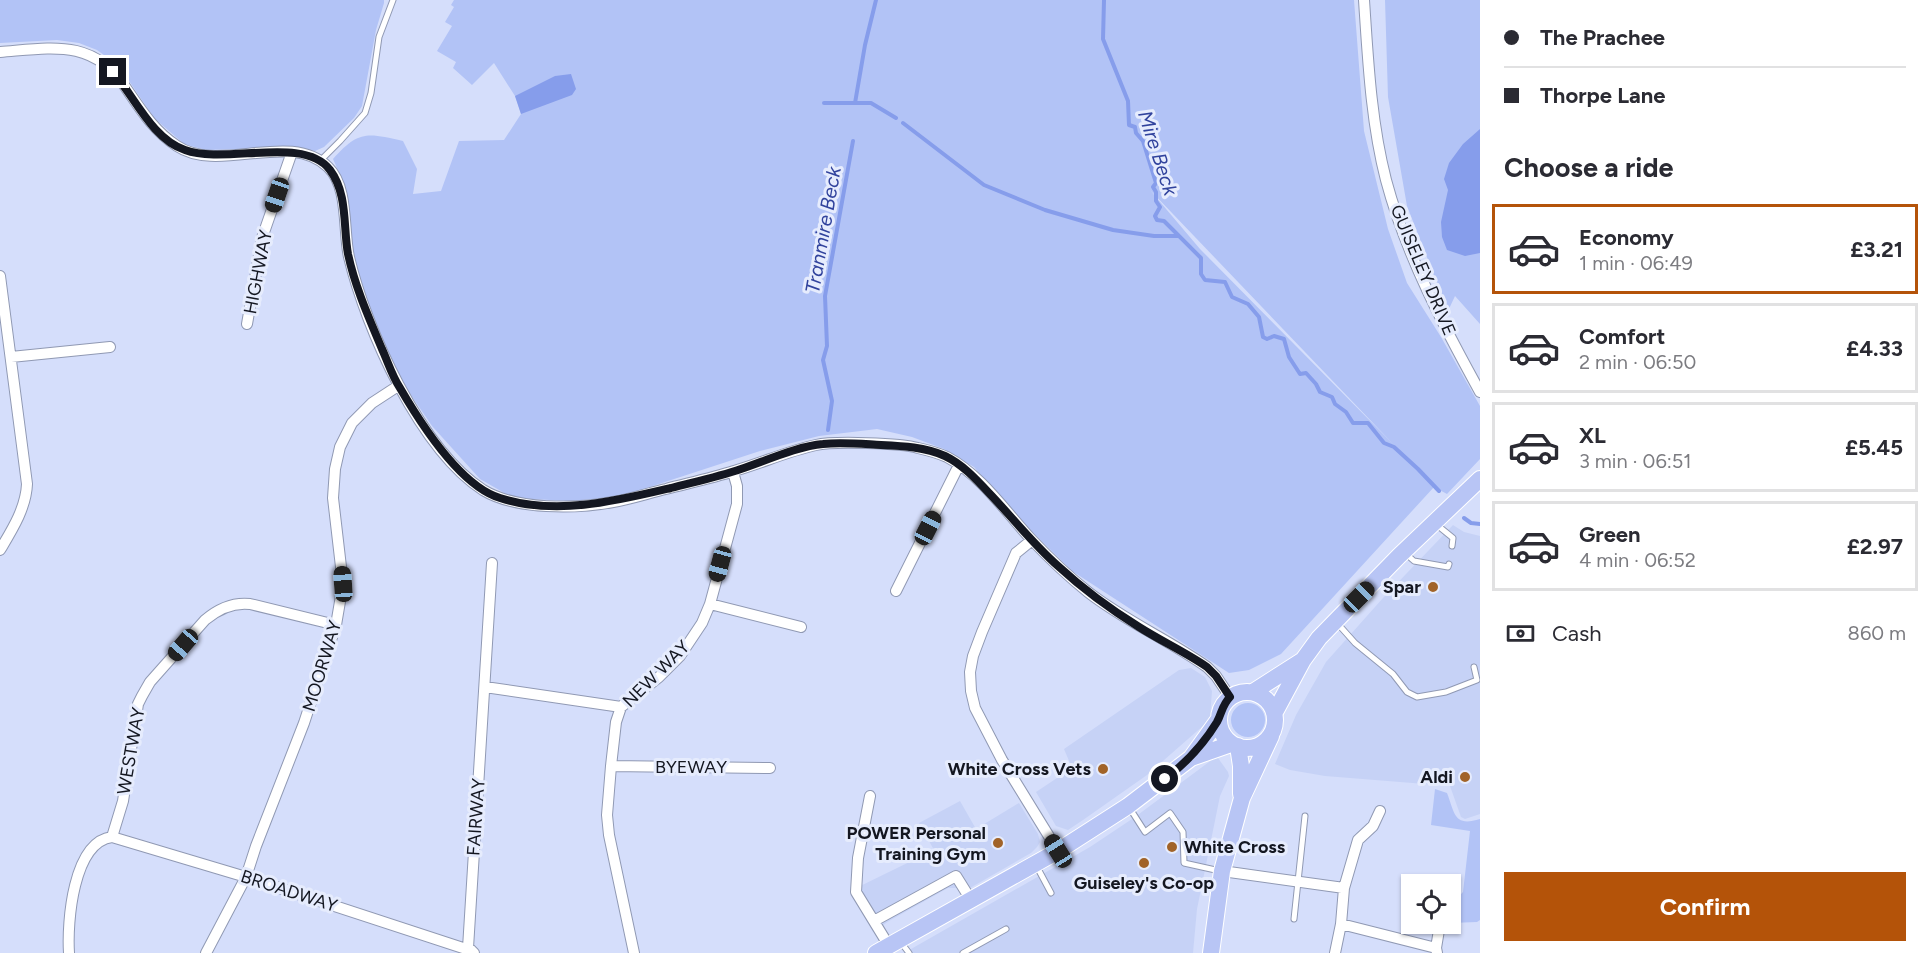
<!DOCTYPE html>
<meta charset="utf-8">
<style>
body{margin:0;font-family:Figtree,sans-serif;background:#f2f2f3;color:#2b2b33;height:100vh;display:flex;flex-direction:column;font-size:22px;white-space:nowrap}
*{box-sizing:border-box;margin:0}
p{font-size:20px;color:#7c7c81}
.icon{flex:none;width:33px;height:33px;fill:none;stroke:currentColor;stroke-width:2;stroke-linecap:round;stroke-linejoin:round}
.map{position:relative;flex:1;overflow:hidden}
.sheet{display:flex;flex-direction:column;background:#fff;width:450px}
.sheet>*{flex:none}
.banner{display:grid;align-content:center;height:132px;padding:0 24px;background:#fff}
.fabs{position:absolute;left:1401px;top:874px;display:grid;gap:12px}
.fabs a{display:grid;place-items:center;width:60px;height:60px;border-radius:0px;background:#fff;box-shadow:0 2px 4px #0004;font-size:30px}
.end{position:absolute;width:27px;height:27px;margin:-14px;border:8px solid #141721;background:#fff;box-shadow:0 0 0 3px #fff}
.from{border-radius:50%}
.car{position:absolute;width:18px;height:36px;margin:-18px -9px;border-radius:8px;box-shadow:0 0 4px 2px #0007;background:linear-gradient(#222 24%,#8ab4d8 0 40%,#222 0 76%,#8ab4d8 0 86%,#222 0)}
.banner b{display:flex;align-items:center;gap:21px;height:57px;font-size:22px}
.banner b+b{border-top:2px solid #e1e1e2}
.banner i{width:15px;height:15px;background:#2b2b33}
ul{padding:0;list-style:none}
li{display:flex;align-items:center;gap:18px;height:90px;margin:0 12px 9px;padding:0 12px;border:3px solid #e1e1e2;border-radius:0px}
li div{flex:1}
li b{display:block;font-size:22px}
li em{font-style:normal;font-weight:700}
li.selected{border-color:#b45309}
li>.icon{width:54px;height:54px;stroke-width:1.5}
h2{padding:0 24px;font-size:27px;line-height:72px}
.pay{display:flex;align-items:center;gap:15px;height:66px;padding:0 24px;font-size:22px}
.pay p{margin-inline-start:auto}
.cta{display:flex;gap:12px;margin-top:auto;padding:12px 24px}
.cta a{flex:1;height:69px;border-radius:0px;background:#b45309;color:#fff;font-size:24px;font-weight:700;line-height:69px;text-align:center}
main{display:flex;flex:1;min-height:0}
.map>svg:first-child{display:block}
</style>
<main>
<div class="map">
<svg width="1480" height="953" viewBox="0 0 1480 953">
<rect width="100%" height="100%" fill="#d5defb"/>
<path fill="#c6d2f6" d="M1453,525L1464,532L1480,536V814L1465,819L1461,817L1450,786L1325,776L1290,770L1275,764L1296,715L1326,662L1383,598Z
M1191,668L1205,677L1212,691L1210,717L1204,725L1147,775L1083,820L1068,830L1056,826L1036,792L1072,768L1064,749L1179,670Z
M1218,758L1228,772L1229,776L1220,796L1197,909L1193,953H904L1090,847L1135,817L1213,759Z
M960,801L976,829L1019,803L1038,834L1040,842L1037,847L1031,853L970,888H948L889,921L873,932L850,891L934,850L919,823Z"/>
<path fill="#b2c3f6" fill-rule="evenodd" d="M0,0H384V3L376,30L362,106L354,118L324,147L315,151L292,147L206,150L184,144L154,118L119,66L97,50L79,43L57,40L0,43Z
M454,0H1354L1364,131L1388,229L1407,283L1441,337L1480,406V459L1447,494L1434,487L1281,654L1249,670L1229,673L1072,571L1019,519L974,467L944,449L912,437L877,429L819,436L760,451L619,497L569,501L513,498L480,479L432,426L402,382L359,292L346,202L340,175L333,159C359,130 367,133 403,141L417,169L413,194L441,191L459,141L504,140L521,114L515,96L494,63L472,85L453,68L456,62L437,51L452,26L445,22L454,7L451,5ZM1150,190L1395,446L1200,249Z
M1385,0H1480V324L1455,296L1448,311L1407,206L1388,97Z
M1231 720a17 17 0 1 1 34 0a17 17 0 1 1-34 0Z
M1435,789L1447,793C1455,814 1454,827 1480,819V920L1477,922L1451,923V905L1463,892L1470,831L1431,825Z"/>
<path fill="#869deb" d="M571,74L576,89L572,95L521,114L515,96L555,76Z
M1480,129V253L1465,256L1447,250L1442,237L1441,222L1448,190L1444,179L1449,163L1463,144Z"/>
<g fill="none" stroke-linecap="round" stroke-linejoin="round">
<path stroke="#869deb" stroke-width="4" d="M1104,0L1103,39L1128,101L1129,125L1135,127L1136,133L1143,141L1156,183L1153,187L1156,192V201L1160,207L1155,216L1157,220L1164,221L1201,258V274L1205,280L1225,282L1232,297L1248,304L1259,317L1263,337L1267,339L1274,336L1284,339L1289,357L1300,374L1306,373L1316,384L1320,392L1332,397L1335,404L1346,412L1353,423H1368L1384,443L1394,447L1418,469L1439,491
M824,103H871L896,118
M855,103L865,45L876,0
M903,123L984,185L1045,210L1113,230L1154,236H1179
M828,430L832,401L823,360L827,346L825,296L853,141
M1464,518L1471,523L1480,524"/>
<defs>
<path id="service" d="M320,161L340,141L365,113L371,93L379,37L393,0
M1437,525L1453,538L1452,546
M1405,553L1414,561L1448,567L1449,564
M1338,624L1355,643L1393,674L1407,692L1417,697L1446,692L1477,680L1474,667
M1129,807L1145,832L1170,813L1183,832L1184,863L1220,871
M1036,865L1051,893
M1294,919L1305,816
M900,941L909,953
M963,953L1006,929"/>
<path id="minor" d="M1364,0C1368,60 1371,122 1386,180C1406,255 1443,325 1480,392
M0,52C51,48 93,38 126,88C141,110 154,131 177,146C219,174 290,130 328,167C349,187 343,231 349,257C366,329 420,449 483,490C516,510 576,509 613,502C631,499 649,493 666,489C689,483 712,478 734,471C762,463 788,451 816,445C833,441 901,443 918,448C927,450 938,453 947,457C981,475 1005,511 1031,539C1049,558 1068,576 1088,592C1125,621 1169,640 1207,667L1216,676L1230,697
M0,276L27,484C26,508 12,530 0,550
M247,324L262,238L292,152
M11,357L110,347
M1032,540L1016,553L982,632L973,656L970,672L971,691L975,708L1002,760L1058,851
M896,591L959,465
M710,604L801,627
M485,687L621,707
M611,766L770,768
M870,796L858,858L856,892L889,946
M112,837L246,877L466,949L469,948L474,953
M1222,871L1344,888
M874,921L956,876L971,900
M1341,924L1436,948
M468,948L492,563
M69,953C67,922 73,842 112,837L123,801L138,704L142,696L150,682L205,620C218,609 232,602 250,604L336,625
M206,953L246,877L256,846L304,723L336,625L343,584L333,498L335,469L340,447L352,423L372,403L398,386
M634,953L609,835L607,815L611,766L616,722L621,707L659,677L680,656L702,623L710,604L737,504V486L733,472
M1335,953L1341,924L1344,888L1358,840L1373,826L1380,811
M1437,953L1436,948L1440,924"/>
<path id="primary" d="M1219 720a28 28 0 1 1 56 0a28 28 0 1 1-56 0Z
M1253,692L1303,660
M1275,712L1303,660L1319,638L1399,556L1480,479
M1238,746L1241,766V794
M1191,758L1231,744
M876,953L1058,851L1128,806L1191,758L1219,719
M1211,953L1222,871L1242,798L1271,736"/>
</defs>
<use href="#service" stroke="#9099b3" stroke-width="7"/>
<use href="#minor" stroke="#9099b3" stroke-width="12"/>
<use href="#primary" stroke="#fff" stroke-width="18"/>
<use href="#service" stroke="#fff" stroke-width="5"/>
<use href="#minor" stroke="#fff" stroke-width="10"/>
<use href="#primary" stroke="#b8c5f5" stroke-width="16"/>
</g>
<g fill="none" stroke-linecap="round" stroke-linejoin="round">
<path stroke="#141721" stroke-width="8" d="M113,72C134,96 152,139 185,150C225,165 304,135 330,170C348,194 343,227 348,254C355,287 369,318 382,349C388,362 392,376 400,388C421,424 460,486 500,498C556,516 616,501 671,488C694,482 718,477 741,469C765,461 798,446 823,444C842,442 862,444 881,445C903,446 925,447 945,456C962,464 976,479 989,493C1012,517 1033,544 1058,566C1083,589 1110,609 1139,627C1161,641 1185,652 1207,667L1216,676L1230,697C1222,705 1222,713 1217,722C1203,745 1186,763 1165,779"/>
</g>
<g fill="#a16328" stroke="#e6ecfd" stroke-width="2">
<circle cx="1433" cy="587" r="6"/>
<circle cx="1103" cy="769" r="6"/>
<circle cx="1465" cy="777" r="6"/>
<circle cx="998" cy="843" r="6"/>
<circle cx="1172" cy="847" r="6"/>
<circle cx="1144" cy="863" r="6"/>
</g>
<g text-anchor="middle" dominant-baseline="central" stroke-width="6" stroke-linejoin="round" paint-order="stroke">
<g font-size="18" fill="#141721" stroke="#e6ecfd">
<text transform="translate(1423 270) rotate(67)">GUISELEY DRIVE</text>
<text transform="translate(258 272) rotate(-79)">HIGHWAY</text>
<text transform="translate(322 666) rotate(-73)">MOORWAY</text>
<text transform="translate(656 674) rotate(-45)">NEW WAY</text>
<text transform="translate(131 751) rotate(-80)">WESTWAY</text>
<text x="691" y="767">BYEWAY</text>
<text transform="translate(476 817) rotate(-86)">FAIRWAY</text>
<text transform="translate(289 891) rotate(18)">BROADWAY</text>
</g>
<g font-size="18" font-weight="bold" fill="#141721" stroke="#e6ecfd" text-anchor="end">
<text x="1421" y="587">Spar</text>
<text x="1091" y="769">White Cross Vets</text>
<text x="1453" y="777">Aldi</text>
<text x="986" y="833">POWER Personal<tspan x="986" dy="21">Training Gym</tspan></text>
<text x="1184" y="847" text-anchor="start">White Cross</text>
<text x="1144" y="883" text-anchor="middle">Guiseley's Co-op</text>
</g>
<g font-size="20" font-style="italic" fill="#31439d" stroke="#e6ecfd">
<text transform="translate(1158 153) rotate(72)">Mire Beck</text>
<text transform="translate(823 230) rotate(-80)">Tranmire Beck</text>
</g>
</g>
</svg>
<div class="fabs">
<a><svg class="icon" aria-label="locate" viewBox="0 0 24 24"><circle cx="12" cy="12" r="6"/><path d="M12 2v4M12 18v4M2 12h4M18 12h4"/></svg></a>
</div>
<i class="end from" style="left:1165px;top:779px"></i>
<i class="end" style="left:113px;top:72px"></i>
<i class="car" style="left:277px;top:195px;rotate:199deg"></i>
<i class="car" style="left:928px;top:528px;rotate:27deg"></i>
<i class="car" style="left:720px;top:564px;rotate:195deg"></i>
<i class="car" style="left:343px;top:584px;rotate:356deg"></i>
<i class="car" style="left:1359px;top:597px;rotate:45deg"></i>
<i class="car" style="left:183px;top:645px;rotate:221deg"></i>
<i class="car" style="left:1058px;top:851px;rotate:328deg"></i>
</div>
<section class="sheet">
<div class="banner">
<b><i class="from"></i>The Prachee</b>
<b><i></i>Thorpe Lane</b>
</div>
<h2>Choose a ride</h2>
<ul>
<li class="selected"><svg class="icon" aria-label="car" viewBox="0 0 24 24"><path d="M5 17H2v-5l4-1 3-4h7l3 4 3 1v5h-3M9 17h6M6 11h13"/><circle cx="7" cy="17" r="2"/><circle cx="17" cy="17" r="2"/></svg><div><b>Economy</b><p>1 min · 06:49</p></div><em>£3.21</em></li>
<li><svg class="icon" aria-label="car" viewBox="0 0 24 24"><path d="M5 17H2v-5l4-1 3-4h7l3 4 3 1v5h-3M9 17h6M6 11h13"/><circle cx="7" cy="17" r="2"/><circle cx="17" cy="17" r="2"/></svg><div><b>Comfort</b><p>2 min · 06:50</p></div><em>£4.33</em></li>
<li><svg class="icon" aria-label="car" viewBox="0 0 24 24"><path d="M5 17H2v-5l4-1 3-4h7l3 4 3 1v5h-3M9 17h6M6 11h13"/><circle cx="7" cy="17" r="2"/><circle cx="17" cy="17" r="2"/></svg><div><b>XL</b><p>3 min · 06:51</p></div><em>£5.45</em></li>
<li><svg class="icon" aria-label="car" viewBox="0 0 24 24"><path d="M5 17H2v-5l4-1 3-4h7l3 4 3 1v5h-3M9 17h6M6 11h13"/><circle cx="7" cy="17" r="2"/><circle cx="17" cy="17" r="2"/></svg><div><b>Green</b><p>4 min · 06:52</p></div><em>£2.97</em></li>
</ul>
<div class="pay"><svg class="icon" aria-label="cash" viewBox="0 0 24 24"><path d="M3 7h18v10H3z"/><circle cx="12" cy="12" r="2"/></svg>Cash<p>860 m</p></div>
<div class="cta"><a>Confirm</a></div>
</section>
</main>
